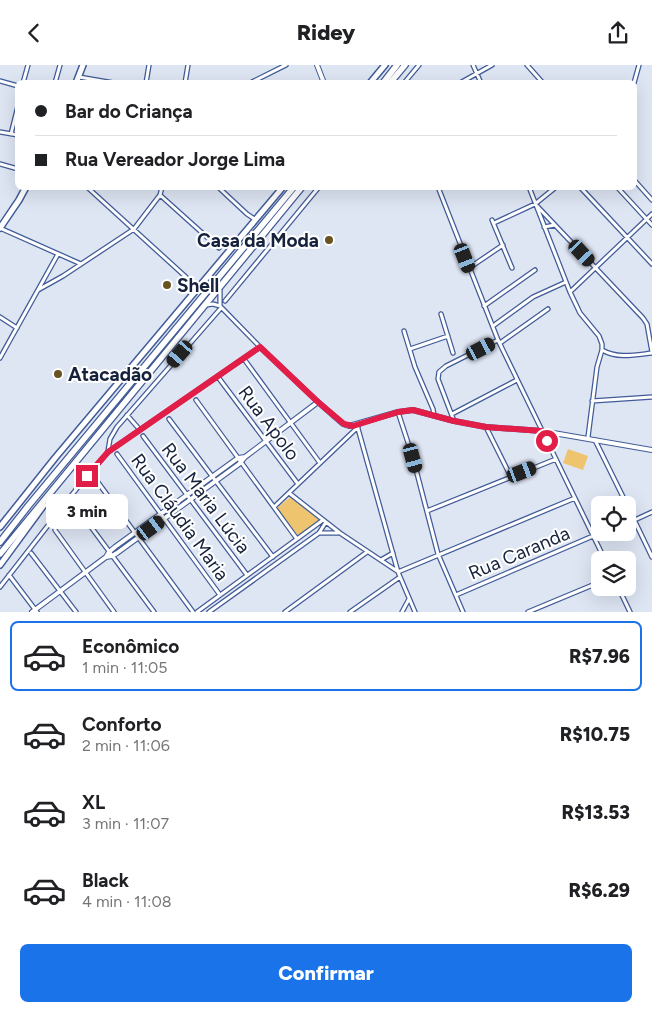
<!DOCTYPE html>
<html lang="pt">
<meta charset="utf-8">
<style>
body{margin:0;font-family:Figtree,sans-serif;background:#f6f6f6;color:#202124;height:100vh;display:flex;flex-direction:column;font-size:19px;white-space:nowrap}
*{box-sizing:border-box;margin:0}
p{font-size:16px;color:#757577}
.icon{flex:none;width:28px;height:28px;fill:none;stroke:currentColor;stroke-width:2;stroke-linecap:round;stroke-linejoin:round}
.map{position:relative;height:547px;overflow:hidden}
.side{display:flex;flex-direction:column;background:#fff;flex:1}
.side>*{flex:none}
.banner{position:absolute;left:15px;top:15px;width:622px;height:110px;border-radius:8px;box-shadow:0 5px 20px #0002;display:grid;align-content:center;height:110px;padding:0 20px;background:#fff}
.buttons{position:absolute;left:591px;top:431px;display:grid;gap:10px}
.buttons a{display:grid;place-items:center;width:45px;height:45px;border-radius:8px;background:#fff;box-shadow:0 5px 20px #0002;font-size:25px}
.end{position:absolute;width:22px;height:22px;margin:-11px;border:6px solid #e11d48;background:#fff;box-shadow:0 0 0 2px #fff}
.from{border-radius:50%}
.bubble{position:absolute;height:35px;border-radius:8px;background:#fff;box-shadow:0 5px 20px #0002;font-size:16px;font-weight:800;line-height:35px;text-align:center}
.car{position:absolute;width:15px;height:30px;margin:-15px -8px;border-radius:6px;box-shadow:0 0 4px 1px #0007;background:linear-gradient(#222 24%,#8ab4d8 0 40%,#222 0 76%,#8ab4d8 0 86%,#222 0)}
.banner b{display:flex;align-items:center;gap:18px;height:48px;font-size:19px}
.banner b+b{border-top:1px solid #e0e0e0}
.banner i{width:12px;height:12px;background:#202124}
ul{padding:9px 0 0;list-style:none}
li{display:flex;align-items:center;gap:15px;height:70px;margin:0 10px 8px;padding:0 10px;border:2px solid transparent;border-radius:8px}
li div{flex:1}
li b{display:block;font-size:19px}
li em{font-style:normal;font-weight:800}
li.active{border-color:#1a73e8}
li>.icon{width:45px;height:45px;stroke-width:1.5}
.action{display:flex;gap:10px;margin-top:auto;padding:10px 20px}
.action a{flex:1;height:58px;border-radius:8px;background:#1a73e8;color:#fff;font-size:20px;font-weight:800;line-height:58px;text-align:center}
header{display:flex;justify-content:space-between;align-items:center;height:65px;padding:0 20px;background:#fff;font-size:22px;font-weight:800}
.map>svg:first-child{display:block}
</style>
<header><svg class="icon" aria-label="back" viewBox="0 0 24 24"><path d="M15 5l-7 7 7 7"/></svg>Ridey<svg class="icon" aria-label="share" viewBox="0 0 24 24"><path d="M12 15V3M7 8l5-5 5 5M5 13v7h14v-7"/></svg></header>
<div class="map">
<svg width="652" height="547" viewBox="0 0 652 547">
<rect width="100%" height="100%" fill="#dee5f3"/>
<path fill="#eec56e" d="M568,384L588,391L583,405L563,398Z
M290,432L319,455L298,471L277,443Z"/>
<g fill="none" stroke-linecap="round" stroke-linejoin="round">
<defs>
<path id="minor" d="M473,0L481,18
M527,0L543,18
M79,12L114,18
M0,16L18,21
M23,18L28,0
M55,18L60,0
M146,18L149,0
M185,18L188,0
M250,18L286,0
M404,18L419,0
M460,18L492,0
M634,18L639,0
M0,67L18,70
M11,69L18,41
M0,99L18,104
M635,116L652,135
M87,122L198,223
M218,122L247,149L256,155
M438,122L498,275L605,495
M529,122L570,227L580,248L599,271L602,279V285L597,302L588,372
M580,122L652,199
M617,122L652,160
M160,130L219,183
M537,141L643,253L647,259L652,287
M492,155L512,203
M494,158L535,139L556,122
M544,162L555,160
M0,163L81,199
M469,203L503,180
M38,225L63,211L134,164L160,130L162,122
M220,225V241
M570,227L652,149
M225,236L319,122
M206,240L213,239L220,241L260,282L318,337
M484,241L535,205
M441,249L453,288
M0,252L17,263
M493,261L533,232L566,217
M404,266L415,302L433,344L434,350
M500,278L548,244
M410,284L448,271
M602,285C618,294 635,290 652,288
M0,293L58,189
M244,294L320,398
M218,312L298,419
M196,335L297,474
M592,336L652,332
M398,347L413,393L438,489L463,547
M452,349L517,315
M127,350L140,365
M169,354L273,492
M454,356L438,314L439,307L446,301L498,275
M357,360L398,507L415,547
M486,362L511,412
M143,371L247,510
M595,375L627,440
M108,386L110,374L117,362L221,243
M117,389L220,530
M94,412L193,547
M289,428L340,468L397,506
M74,439L154,547
M274,442L358,362
M628,442L652,492
M427,446L556,394
M628,458L652,447
M55,465L114,547
M320,468H338
M594,473L607,468
M31,488L76,547
M381,495L393,488
M398,507L575,433
M9,510L37,547
M0,522L78,422L108,387L260,282
M618,522L630,547
M456,530L593,471
M197,547L323,455
M209,547L319,468L326,457
M285,547L367,487
M350,547L400,512
M402,547L409,534
M528,547L600,517"/>
<path id="tertiary" d="M317,0L324,18
M106,492L112,491L117,488L239,399L245,392L318,337L343,359L349,361L398,347L413,345L454,356L486,362L542,366L652,385
M32,547L106,492L109,487L115,482L238,393L245,392"/>
<path id="primary" d="M76,18L83,0
M0,163L19,135L26,122"/>
<path id="trunk" d="M370,18L385,0
M0,462L55,393L283,122
M0,500L44,440"/>
<path id="motorway" d="M383,18L397,0
M390,18L405,0
M0,477L29,440L294,122
M0,489L302,122"/>
</defs>
<use href="#minor" stroke="#405b97" stroke-width="5.5"/>
<use href="#tertiary" stroke="#405b97" stroke-width="6"/>
<use href="#primary" stroke="#405b97" stroke-width="8"/>
<use href="#trunk" stroke="#405b97" stroke-width="8"/>
<use href="#motorway" stroke="#405b97" stroke-width="8"/>
<use href="#minor" stroke="#fff" stroke-width="3"/>
<use href="#tertiary" stroke="#fff" stroke-width="4"/>
<use href="#primary" stroke="#fff" stroke-width="5"/>
<use href="#trunk" stroke="#fff" stroke-width="5"/>
<use href="#motorway" stroke="#fff" stroke-width="5.5"/>
</g>
<g fill="none" stroke-linecap="round" stroke-linejoin="round">
<path stroke="#e11d48" stroke-width="6" d="M87,411L108,387L260,282L318,337L344,359L353,361L398,347L413,345L454,356L486,362L542,366L547,376"/>
</g>
<g fill="#685221" stroke="#fff" stroke-width="2">
<circle cx="329" cy="175" r="5"/>
<circle cx="167" cy="220" r="5"/>
<circle cx="58" cy="309" r="5"/>
</g>
<g text-anchor="middle" dominant-baseline="central" stroke-width="4" stroke-linejoin="round" paint-order="stroke">
<g font-size="19" font-weight="bold" fill="#16223c" stroke="#fff" text-anchor="start">
<text x="319" y="175" text-anchor="end">Casa da Moda</text>
<text x="177" y="220">Shell</text>
<text x="68" y="309">Atacadão</text>
</g>
<g font-size="19" fill="#16223c" stroke="#fff">
<text transform="translate(269 358) rotate(53)">Rua Apolo</text>
<text transform="translate(206 433) rotate(53)">Rua Maria Lúcia</text>
<text transform="translate(180 452) rotate(54)">Rua Cláudia Maria</text>
<text transform="translate(519 488) rotate(-23)">Rua Caranda</text>
</g>
</g>
</svg>
<div class="buttons">
<a><svg class="icon" aria-label="locate" viewBox="0 0 24 24"><circle cx="12" cy="12" r="6"/><path d="M12 2v4M12 18v4M2 12h4M18 12h4"/></svg></a>
<a><svg class="icon" aria-label="layers" viewBox="0 0 24 24"><path d="M12 4l9 5-9 5-9-5zM3 14l9 5 9-5"/></svg></a>
</div>
<i class="end from" style="left:547px;top:376px"></i>
<i class="end" style="left:87px;top:411px"></i>
<div class="bubble" style="left:46px;top:429px;width:82px">3 min</div>
<i class="car" style="left:582px;top:188px;rotate:137deg"></i>
<i class="car" style="left:465px;top:193px;rotate:159deg"></i>
<i class="car" style="left:481px;top:284px;rotate:63deg"></i>
<i class="car" style="left:180px;top:289px;rotate:221deg"></i>
<i class="car" style="left:413px;top:393px;rotate:165deg"></i>
<i class="car" style="left:522px;top:407px;rotate:69deg"></i>
<i class="car" style="left:151px;top:463px;rotate:54deg"></i>
<div class="banner">
<b><i class="from"></i>Bar do Criança</b>
<b><i></i>Rua Vereador Jorge Lima</b>
</div>
</div>
<section class="side">
<ul>
<li class="active"><svg class="icon" aria-label="car" viewBox="0 0 24 24"><path d="M5 17H2v-5l4-1 3-4h7l3 4 3 1v5h-3M9 17h6M6 11h13"/><circle cx="7" cy="17" r="2"/><circle cx="17" cy="17" r="2"/></svg><div><b>Econômico</b><p>1 min · 11:05</p></div><em>R$7.96</em></li>
<li><svg class="icon" aria-label="car" viewBox="0 0 24 24"><path d="M5 17H2v-5l4-1 3-4h7l3 4 3 1v5h-3M9 17h6M6 11h13"/><circle cx="7" cy="17" r="2"/><circle cx="17" cy="17" r="2"/></svg><div><b>Conforto</b><p>2 min · 11:06</p></div><em>R$10.75</em></li>
<li><svg class="icon" aria-label="car" viewBox="0 0 24 24"><path d="M5 17H2v-5l4-1 3-4h7l3 4 3 1v5h-3M9 17h6M6 11h13"/><circle cx="7" cy="17" r="2"/><circle cx="17" cy="17" r="2"/></svg><div><b>XL</b><p>3 min · 11:07</p></div><em>R$13.53</em></li>
<li><svg class="icon" aria-label="car" viewBox="0 0 24 24"><path d="M5 17H2v-5l4-1 3-4h7l3 4 3 1v5h-3M9 17h6M6 11h13"/><circle cx="7" cy="17" r="2"/><circle cx="17" cy="17" r="2"/></svg><div><b>Black</b><p>4 min · 11:08</p></div><em>R$6.29</em></li>
</ul>
<div class="action"><a>Confirmar</a></div>
</section>
